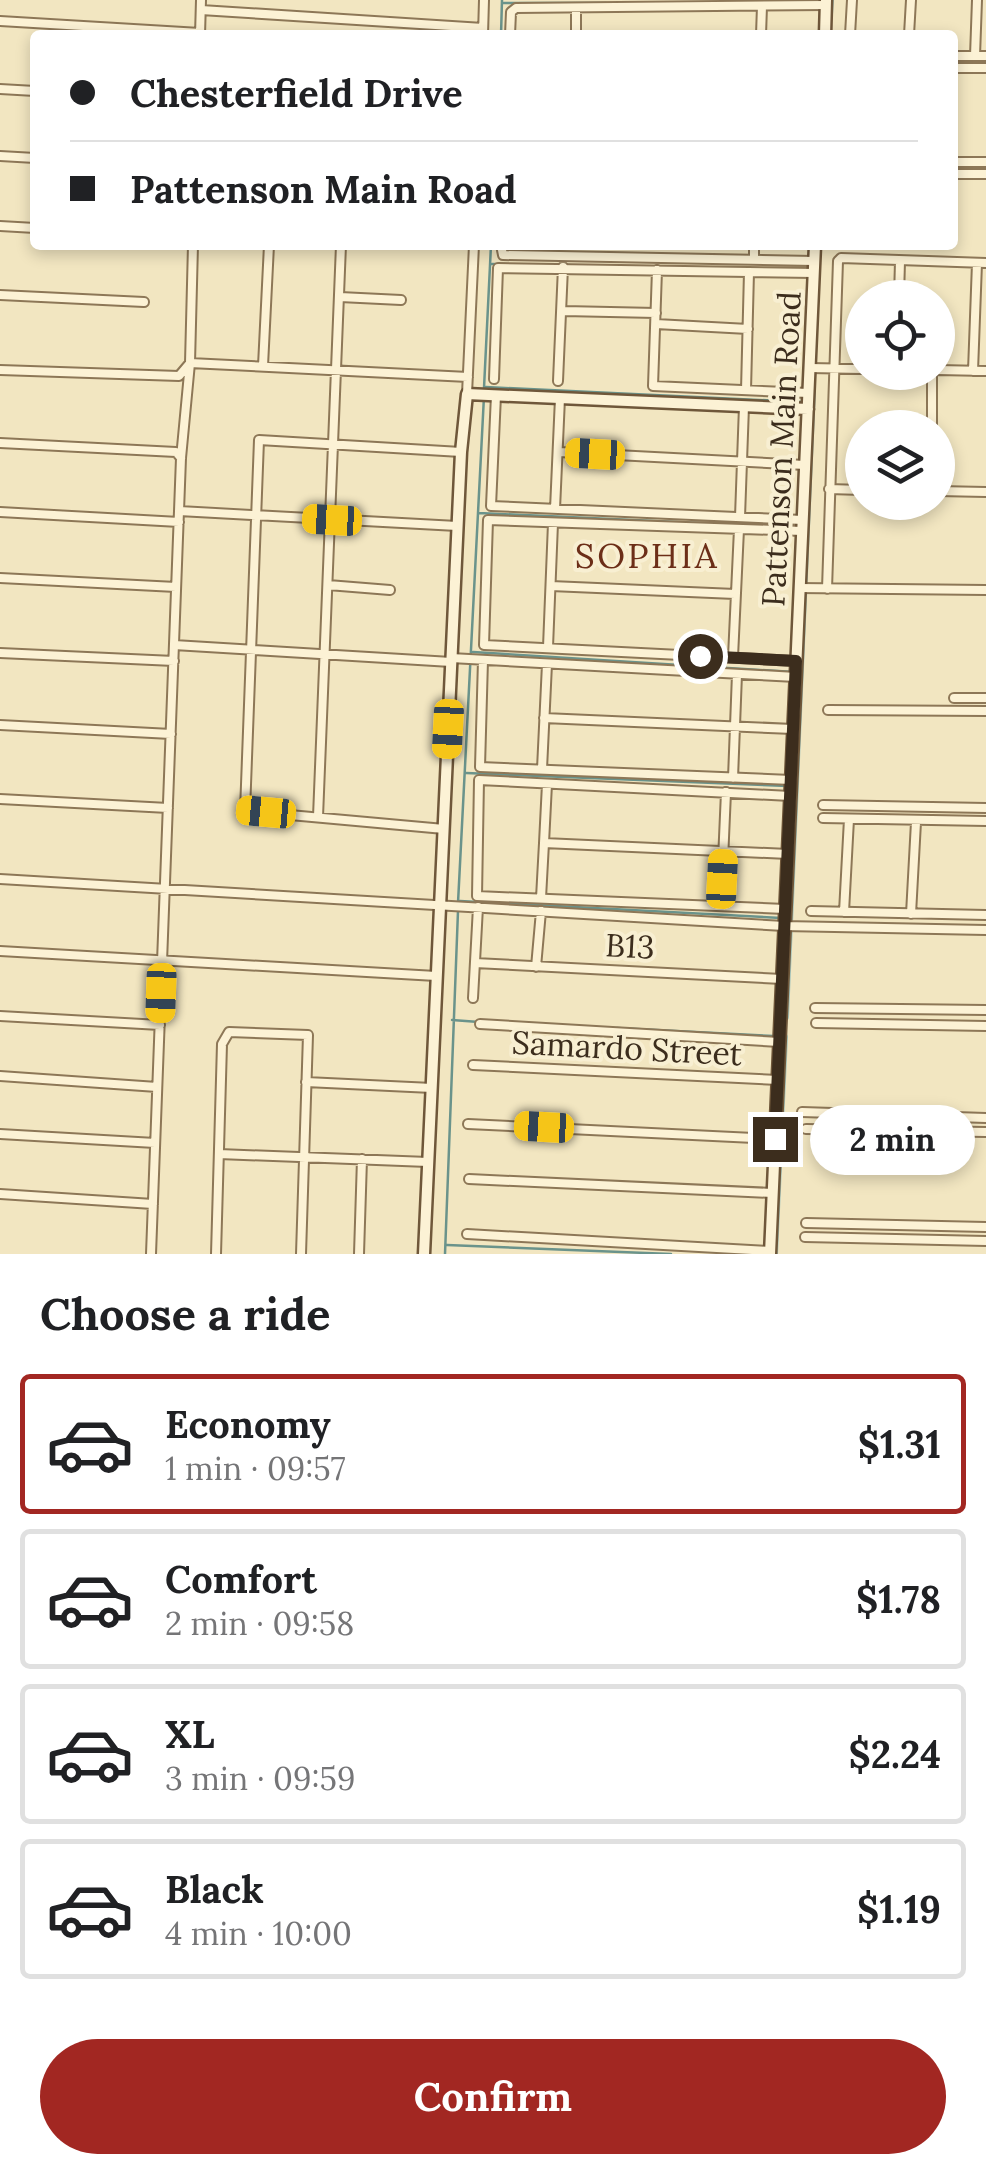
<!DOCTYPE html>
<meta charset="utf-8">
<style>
body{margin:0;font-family:Lora,serif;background:#f6f6f6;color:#202124;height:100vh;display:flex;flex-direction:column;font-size:38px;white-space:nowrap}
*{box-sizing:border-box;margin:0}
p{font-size:32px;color:#757577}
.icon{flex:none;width:55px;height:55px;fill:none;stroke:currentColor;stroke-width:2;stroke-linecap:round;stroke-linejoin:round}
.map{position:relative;height:1254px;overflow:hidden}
.drawer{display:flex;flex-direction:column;background:#fff;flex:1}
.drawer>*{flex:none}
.hud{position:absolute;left:30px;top:30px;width:928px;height:220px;border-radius:10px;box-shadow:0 5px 15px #0003;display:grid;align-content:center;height:220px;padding:0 40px;background:#fff}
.controls{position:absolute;left:845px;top:280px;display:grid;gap:20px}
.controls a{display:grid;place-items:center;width:110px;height:110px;border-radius:50%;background:#fff;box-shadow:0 5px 15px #0003;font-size:50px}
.end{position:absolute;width:45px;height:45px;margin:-22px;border:12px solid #3c2d1d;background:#fff;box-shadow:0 0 0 5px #fff}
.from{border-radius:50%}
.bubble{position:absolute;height:70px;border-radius:35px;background:#fff;box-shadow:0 5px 15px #0003;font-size:32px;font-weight:700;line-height:70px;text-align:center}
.car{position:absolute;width:30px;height:60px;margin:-30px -15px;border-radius:12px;box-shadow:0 0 8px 2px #0007;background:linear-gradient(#f5c518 24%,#345 0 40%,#f5c518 0 76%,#345 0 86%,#f5c518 0)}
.hud b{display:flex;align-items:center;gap:35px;height:95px;font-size:38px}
.hud b+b{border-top:2px solid #e0e0e0}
.hud i{width:25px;height:25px;background:#202124}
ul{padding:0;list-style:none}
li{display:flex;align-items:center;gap:30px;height:140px;margin:0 20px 15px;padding:0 20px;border:5px solid #e0e0e0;border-radius:10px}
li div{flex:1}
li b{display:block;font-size:38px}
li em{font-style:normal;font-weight:700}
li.current{border-color:#a22722}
li>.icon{width:90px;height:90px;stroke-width:1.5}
h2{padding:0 40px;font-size:45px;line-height:120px}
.cta{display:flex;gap:20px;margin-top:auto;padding:20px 40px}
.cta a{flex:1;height:115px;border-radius:60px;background:#a22722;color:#fff;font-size:40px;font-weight:700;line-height:115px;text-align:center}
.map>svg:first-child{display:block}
</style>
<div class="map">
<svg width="986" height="1254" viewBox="0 0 986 1254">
<rect width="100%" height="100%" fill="#f2e6c1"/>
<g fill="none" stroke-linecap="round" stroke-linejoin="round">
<path stroke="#6a938b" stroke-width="2.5" d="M502,3H606
M501,35L502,0
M492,264L559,265
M567,265L584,266
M486,387L802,402
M484,388L491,245
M479,513L786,527
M473,652L794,672
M466,773L788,786
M460,901L781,918
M458,903L484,396
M452,1020L479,1022
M617,1028L773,1036
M447,1245L671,1254
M445,1254L458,911"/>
<path stroke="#a4c4bc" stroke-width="6" d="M830,14L831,0
M786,1017L813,388
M775,1254L785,1037"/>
<defs>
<path id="street" d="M201,10L483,28
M0,21L200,33
M200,35L201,0
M483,35L484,0
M510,35L511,12L516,8L826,5
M576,35V9
M761,35L762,6
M850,35L852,0
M909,35L911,0
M952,56H986
M975,56L977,0
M952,68H986
M0,89L35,91
M0,156L35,158
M952,162H986
M952,174H986
M0,226L35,228
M501,245L503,255L814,261
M754,260V245
M657,270L653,386L808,393
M0,295L144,302
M340,297L401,300
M899,298L900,261
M564,311L656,313
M656,324L748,329
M263,366L269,245
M810,368L862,369
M0,370L179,376L190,363L468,377
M938,370L986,371
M973,371L977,263
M932,372V428
M494,379L498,268L814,273
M558,381L563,267
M746,390L749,272
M467,394L474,245
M496,395L491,506L803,520
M0,443L176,452L181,458
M559,452L805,465
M829,489L862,490
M938,491L986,492
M555,509L560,398
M179,511L457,526
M0,512L179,522
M740,517L744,406
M0,578L176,587
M328,585L390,590
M551,586L735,594
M799,588L986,590
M827,589L838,261L841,258L986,263
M174,645L451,662
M548,647L553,523
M0,653L174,661
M733,657L739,529
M451,658L796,677
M483,660L480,767L791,780
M796,661L484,645L488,520L802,531
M954,698H986
M828,710L986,711
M544,718L793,729
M0,725L171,734
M542,769L547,664
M733,778L737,674
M0,799L168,808
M823,805L986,808
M318,817L341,245
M823,818L986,821
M444,829L245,811L259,440L461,452
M544,843L547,784
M0,879L784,926L986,930
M541,898L544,843L788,854
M721,906L726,792
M785,909L477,896L479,780L790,796
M811,911L986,915
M844,912L849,819
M911,914L916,822
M0,951L436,976
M475,963L782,979
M536,967L541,911
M473,998L478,907
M815,1008L986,1010
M0,1016L160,1025
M816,1023L986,1026
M480,1024L779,1042
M473,1065L778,1080
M0,1076L157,1087
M306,1082L432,1088
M802,1112L986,1118
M468,1124L775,1139
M806,1129L986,1132
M0,1134L155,1143
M219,1154L428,1162
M469,1179L772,1193
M0,1194L153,1204
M806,1223L986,1227
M467,1234L770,1251
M805,1237L986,1241
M151,1254L181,458L190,363L193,245
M216,1254L222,1044L229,1032L308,1035L301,1254
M359,1254L362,1159"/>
<path id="secondary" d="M825,35L826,0
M424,1254L461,452L467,394L808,409
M770,1254L815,245"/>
</defs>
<use href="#street" stroke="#8d7757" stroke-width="12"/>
<use href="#secondary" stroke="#6f573a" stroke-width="15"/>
<use href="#street" stroke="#fcf2d5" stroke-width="8"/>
<use href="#secondary" stroke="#fcf2d5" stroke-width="10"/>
</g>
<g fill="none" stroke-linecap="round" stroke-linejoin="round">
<path stroke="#3c2d1d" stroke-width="12" d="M700,656L796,661L775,1139"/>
</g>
<g text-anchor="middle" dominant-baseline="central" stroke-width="8" stroke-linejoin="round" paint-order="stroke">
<g font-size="32" fill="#3c2d1d" stroke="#f8efd2">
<text transform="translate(781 449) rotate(-87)">Pattenson Main Road</text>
<text transform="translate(630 946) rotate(3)">B13</text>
<text transform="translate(627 1048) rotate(3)">Samardo Street</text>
</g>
<g font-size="35" letter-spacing="2.5" fill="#6c2e18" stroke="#f8efd2">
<text x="647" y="555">SOPHIA</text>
</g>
</g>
</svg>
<div class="controls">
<a><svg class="icon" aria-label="locate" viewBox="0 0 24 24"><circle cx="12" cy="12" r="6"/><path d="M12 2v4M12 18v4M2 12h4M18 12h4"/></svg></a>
<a><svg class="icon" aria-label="layers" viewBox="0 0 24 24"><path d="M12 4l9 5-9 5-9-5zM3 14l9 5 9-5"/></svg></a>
</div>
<i class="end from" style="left:700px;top:656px"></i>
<i class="end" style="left:775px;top:1139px"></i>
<div class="bubble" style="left:810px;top:1105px;width:165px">2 min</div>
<i class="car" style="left:595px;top:454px;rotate:273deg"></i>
<i class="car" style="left:332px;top:520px;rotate:273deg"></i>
<i class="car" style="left:448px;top:729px;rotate:183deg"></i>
<i class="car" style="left:266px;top:812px;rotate:275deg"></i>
<i class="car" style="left:722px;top:879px;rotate:3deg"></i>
<i class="car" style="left:161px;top:993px;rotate:182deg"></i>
<i class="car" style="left:544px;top:1127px;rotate:273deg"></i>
<div class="hud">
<b><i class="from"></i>Chesterfield Drive</b>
<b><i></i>Pattenson Main Road</b>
</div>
</div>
<section class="drawer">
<h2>Choose a ride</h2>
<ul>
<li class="current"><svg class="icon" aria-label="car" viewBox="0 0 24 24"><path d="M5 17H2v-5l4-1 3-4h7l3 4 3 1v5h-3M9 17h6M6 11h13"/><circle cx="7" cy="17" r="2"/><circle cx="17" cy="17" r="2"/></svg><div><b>Economy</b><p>1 min · 09:57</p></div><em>$1.31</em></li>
<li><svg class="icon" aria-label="car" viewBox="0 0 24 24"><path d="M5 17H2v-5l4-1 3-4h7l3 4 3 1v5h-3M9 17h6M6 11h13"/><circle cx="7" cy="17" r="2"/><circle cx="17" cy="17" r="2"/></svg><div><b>Comfort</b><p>2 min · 09:58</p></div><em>$1.78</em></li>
<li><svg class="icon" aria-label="car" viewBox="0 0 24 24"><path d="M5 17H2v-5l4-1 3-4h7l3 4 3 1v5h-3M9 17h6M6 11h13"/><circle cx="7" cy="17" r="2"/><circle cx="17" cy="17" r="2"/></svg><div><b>XL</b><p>3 min · 09:59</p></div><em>$2.24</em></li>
<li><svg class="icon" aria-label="car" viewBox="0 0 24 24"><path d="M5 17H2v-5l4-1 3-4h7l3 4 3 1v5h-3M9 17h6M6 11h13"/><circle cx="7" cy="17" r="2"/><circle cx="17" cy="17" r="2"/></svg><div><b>Black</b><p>4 min · 10:00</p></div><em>$1.19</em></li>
</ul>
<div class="cta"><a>Confirm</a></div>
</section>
